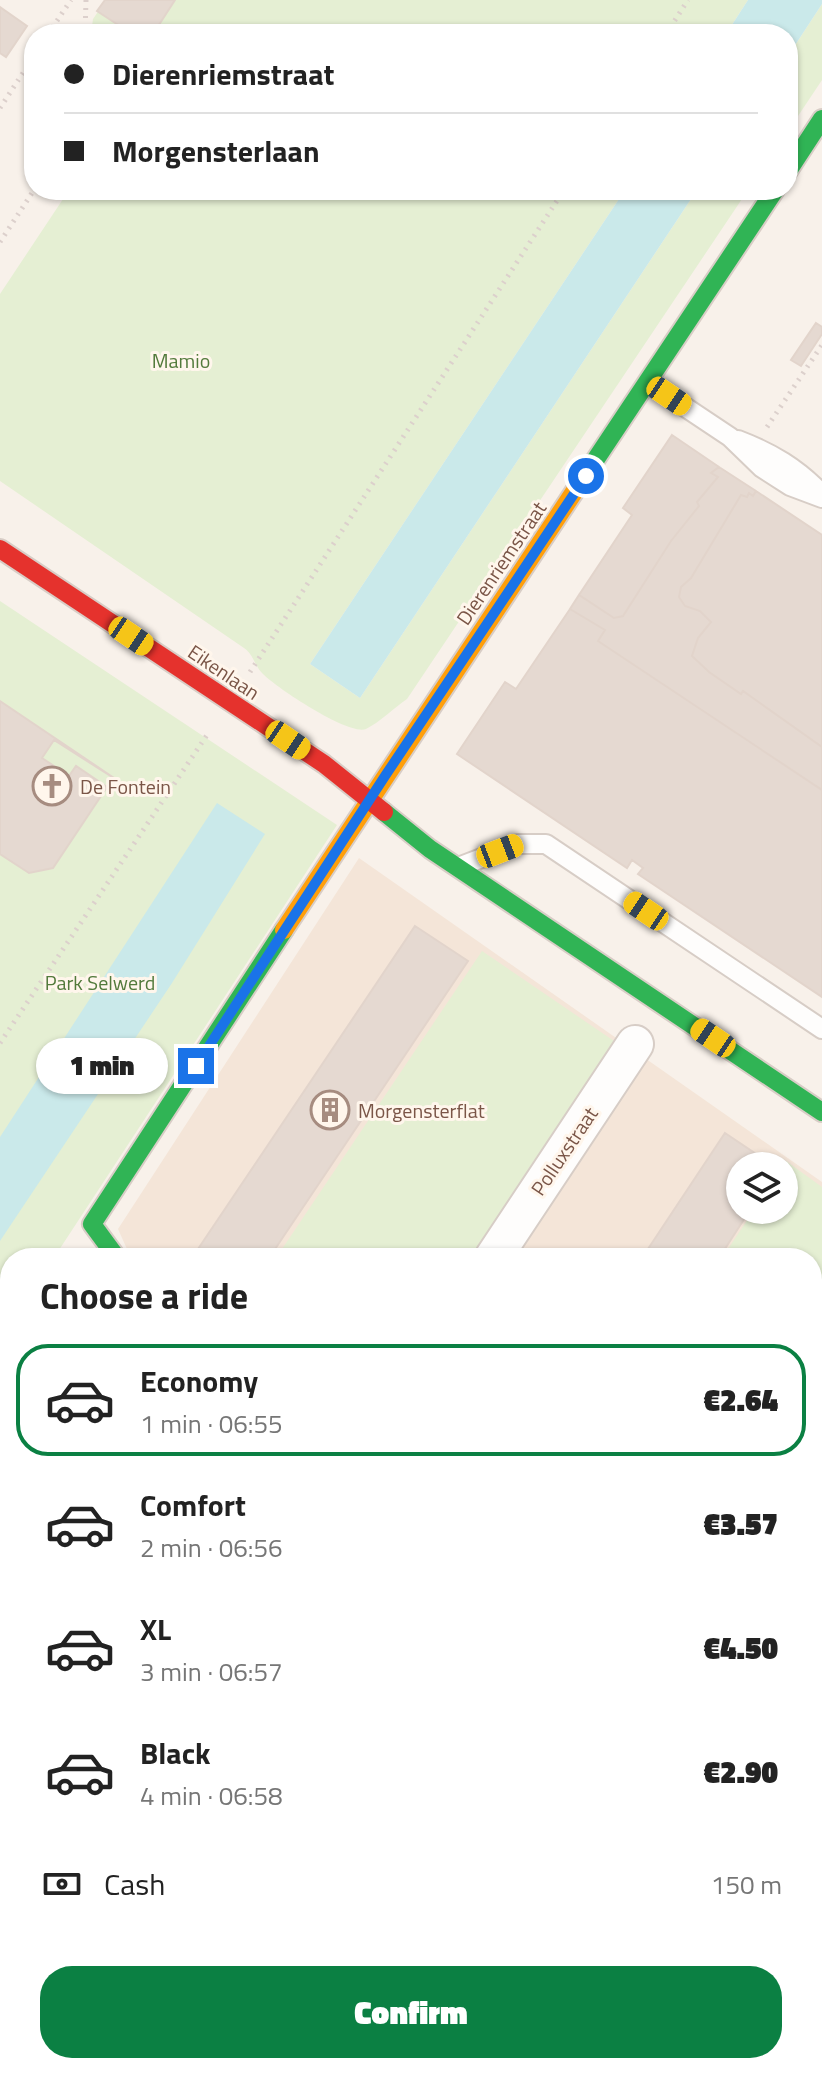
<!DOCTYPE html>
<meta charset="utf-8">
<style>
body{margin:0;font-family:"Titillium Web",sans-serif;background:#f2f2f2;color:#222;height:100vh;display:flex;flex-direction:column;font-size:30px;white-space:nowrap}
*{box-sizing:border-box;margin:0}
p{font-size:26px;color:#767676}
.icon{flex:none;width:44px;height:44px;fill:none;stroke:currentColor;stroke-width:2;stroke-linecap:round;stroke-linejoin:round}
.map{position:relative;flex:1;overflow:hidden}
.details{position:absolute;left:0px;top:1248px;width:822px;height:826px;display:flex;flex-direction:column;background:#fff;border-radius:32px 32px 0 0;box-shadow:0 2px 6px #0004}
.details>*{flex:none}
.hud{position:absolute;left:24px;top:24px;width:774px;height:176px;border-radius:32px;box-shadow:0 2px 6px #0004;display:grid;align-content:center;height:176px;padding:0 40px;background:#fff}
.fabs{position:absolute;left:726px;top:1152px;display:grid;gap:16px}
.fabs a{display:grid;place-items:center;width:72px;height:72px;border-radius:50%;background:#fff;box-shadow:0 2px 6px #0004;font-size:40px}
.end{position:absolute;width:36px;height:36px;margin:-18px;border:10px solid #1a73e8;background:#fff;box-shadow:0 0 0 4px #fff}
.from{border-radius:50%}
.bubble{position:absolute;height:56px;border-radius:28px;background:#fff;box-shadow:0 2px 6px #0004;font-size:26px;font-weight:800;line-height:56px;text-align:center}
.car{position:absolute;width:24px;height:48px;margin:-24px -12px;border-radius:10px;box-shadow:0 0 6px 2px #0007;background:linear-gradient(#f5c518 24%,#345 0 40%,#f5c518 0 76%,#345 0 86%,#f5c518 0)}
.hud b{display:flex;align-items:center;gap:28px;height:76px;font-size:30px}
.hud b+b{border-top:2px solid #e0e0e0}
.hud i{width:20px;height:20px;background:#222}
ul{padding:0;list-style:none}
li{display:flex;align-items:center;gap:24px;height:112px;margin:0 16px 12px;padding:0 24px;border:4px solid transparent;border-radius:32px}
li div{flex:1}
li b{display:block;font-size:30px}
li em{font-style:normal;font-weight:800}
li.on{border-color:#0b8043}
li>.icon{width:72px;height:72px;stroke-width:1.5}
h2{padding:0 40px;font-size:36px;line-height:96px}
.pay{display:flex;align-items:center;gap:20px;height:88px;padding:0 40px;font-size:30px}
.pay p{margin-inline-start:auto}
.action{display:flex;gap:16px;margin-top:auto;padding:16px 40px}
.action a{flex:1;height:92px;border-radius:32px;background:#0b8043;color:#fff;font-size:32px;font-weight:800;line-height:92px;text-align:center}
.map>svg:first-child{display:block}
</style>
<div class="map">
<svg width="822" height="2073" viewBox="0 0 822 2073">
<rect width="100%" height="100%" fill="#f8f1ea"/>
<path fill="#f4e5d8" fill-rule="evenodd" d="M359,858L822,1182V2073H0V1547L10,1532V2064H812V1258H131L118,1229ZM740,1166H784V1210H740Z"/>
<path fill="#e5efd3" d="M106,0H748L726,34H91L93,19Z
M822,4V80L788,131V56Z
M69,190H625L310,664L360,698L697,190H748L407,699C394,708 380,722 366,729C349,736 275,687 262,673C254,665 254,655 244,648L0,481V294Z
M0,601L337,825L59,1250L70,1258H10V1562L0,1577Z
M482,951L614,1041L477,1258H276Z
M786,1161L822,1187V1416L812,1432V1258H722L754,1210H784Z
M0,1663L10,1670V1736H0Z
M0,1809L10,1817V1902L0,1895Z
M258,2064H343L337,2073H271Z
M389,2064H461L456,2073H383Z
M510,2064H609L623,2073H524Z"/>
<path fill="#cae9ea" d="M748,0H822V4L788,56V34H726Z
M625,190H697L360,698L310,664Z
M217,803L265,834L172,983L0,1241V1137Z
M0,1736H10V1817L0,1809Z
M461,2064H510L524,2073H456Z"/>
<path fill="#e5d9d1" stroke="#e2d4cb" stroke-width="2" d="M105,0H175L153,34H132L97,11Z
M0,7L27,26L6,57L0,53Z
M816,323L822,327V334L801,366L791,360Z
M672,435L719,467L711,473L718,477L697,502L699,506L671,541L623,616L614,618L579,595L632,515L623,508Z
M719,467L756,491L753,496L749,493L747,497L741,495L691,578L681,587L679,597L685,606L700,611L711,622L698,638L692,656L709,672L741,694L743,691L822,747V790L598,641L605,630L570,609L579,595L614,618L623,616L671,541L699,506L697,502L718,477L711,473Z
M756,491L822,535V747L743,691L741,694L709,672L692,656L698,638L711,622L700,611L685,606L679,597L681,587L691,578L741,495L747,497L749,493L753,496Z
M570,609L605,630L598,641L822,790V997L638,874L643,868L632,860L627,868L457,754L505,682L516,689Z
M0,701L120,782L54,740L42,758L69,776L76,766L107,787L53,868L29,873L0,854Z
M415,926L468,961L269,1258H192Z
M725,1133L774,1166H740V1210H750L719,1258H642Z
M822,1855V1970L812,1985V1870Z
M0,1962L10,1969V2016L0,2031Z
M10,2016V2041L0,2034Z
M70,2064H89L83,2073H64Z
M89,2064H144L138,2073H83Z
M144,2064H154L168,2073H138Z
M700,2064H759L753,2073H713Z"/>
<g fill="none" stroke-linecap="round" stroke-linejoin="round">
<defs>
<path id="lane" d="M649,383L730,437L762,468L790,486L822,498
M738,440C772,453 797,468 822,494
M461,866L518,844H546L822,1029
M812,2024L822,2010
M686,2064L699,2073
M779,2073L785,2064"/>
<path id="street" d="M493,1258L635,1044
M812,1456L822,1441
M0,1609L10,1595
M0,1642L10,1649
M0,1915L10,1922
M224,2064L237,2073
M360,2073L366,2064"/>
<path id="fast" d="M788,171L822,119
M588,471L775,190
M384,812L430,849L822,1112
M117,1258L92,1224L284,930"/>
<path id="slow" d="M284,930L588,471"/>
<path id="jam" d="M0,549L324,764L384,812"/>
</defs>
<use href="#lane" stroke="#d7cdc6" stroke-width="22"/>
<use href="#street" stroke="#d7cdc6" stroke-width="40"/>
<use href="#fast" stroke="#d8cdc6" stroke-width="22"/>
<use href="#slow" stroke="#d8cdc6" stroke-width="22"/>
<use href="#jam" stroke="#d8cdc6" stroke-width="22"/>
<path stroke="#dcd0cc" stroke-width="5" stroke-dasharray="2 6" stroke-linecap="butt" d="M48,34L71,0
M85,34L86,0
M666,34L688,0
M0,108L34,56
M0,242L34,190
M767,427L822,345
M250,672L564,190
M0,1043L209,732
M0,1409L10,1395
M605,2064L614,2073"/>
<use href="#lane" stroke="#fefdfc" stroke-width="18"/>
<use href="#street" stroke="#fefdfc" stroke-width="36"/>
<use href="#fast" stroke="#30b455" stroke-width="18"/>
<use href="#slow" stroke="#ff9f0a" stroke-width="18"/>
<use href="#jam" stroke="#e5322d" stroke-width="18"/>
</g>
<g fill="none" stroke-linecap="round" stroke-linejoin="round">
<path stroke="#1a73e8" stroke-width="10" d="M196,1066L385,776L586,476"/>
</g>
<defs>
<symbol id="church-ring" viewBox="-11 -11 22 22"><circle r="9.5" fill="#fff6ec" stroke="#a68c80" stroke-width="1.5"/><path d="M-1.2-6h2.4v3.5h3.3v2.4h-3.3V6h-2.4V-.1h-3.3v-2.4h3.3Z" fill="#a68c80"/></symbol>
<symbol id="building-ring" viewBox="-11 -11 22 22"><circle r="9.5" fill="#fff6ec" stroke="#a68c80" stroke-width="1.5"/><path d="M-4-6H4V6H1V3H-1V6H-4ZM-2.5-4.3h1.7v1.8h-1.7ZM.8-4.3h1.7v1.8H.8ZM-2.5-1h1.7V.8h-1.7ZM.8-1h1.7V.8H.8Z" fill="#a68c80"/></symbol>
</defs>
<g fill-rule="evenodd">
<use href="#church-ring" x="30" y="764" width="44" height="44"/>
<use href="#building-ring" x="308" y="1088" width="44" height="44"/>
</g>
<g text-anchor="middle" dominant-baseline="central" stroke-width="6" stroke-linejoin="round" paint-order="stroke">
<g font-size="20" fill="#527a3b" stroke="#fff6ec">
<text x="181" y="360">Mamio</text>
<text x="100" y="982">Park Selwerd</text>
</g>
<g font-size="20" fill="#7a5547" stroke="#fff6ec">
<text transform="translate(501 563) rotate(-56)">Dierenriemstraat</text>
<text transform="translate(224 672) rotate(34)">Eikenlaan</text>
<text transform="translate(564 1151) rotate(-56)">Polluxstraat</text>
</g>
<g font-size="20" fill="#7a5547" stroke="#fff6ec" text-anchor="start">
<text x="80" y="786">De Fontein</text>
<text x="358" y="1110">Morgensterflat</text>
</g>
</g>
</svg>
<div class="fabs">
<a><svg class="icon" aria-label="layers" viewBox="0 0 24 24"><path d="M12 4l9 5-9 5-9-5zM3 14l9 5 9-5"/></svg></a>
</div>
<i class="end from" style="left:586px;top:476px"></i>
<i class="end" style="left:196px;top:1066px"></i>
<div class="bubble" style="left:36px;top:1038px;width:132px">1 min</div>
<i class="car" style="left:669px;top:396px;rotate:124deg"></i>
<i class="car" style="left:131px;top:636px;rotate:124deg"></i>
<i class="car" style="left:288px;top:740px;rotate:124deg"></i>
<i class="car" style="left:500px;top:851px;rotate:69deg"></i>
<i class="car" style="left:646px;top:911px;rotate:304deg"></i>
<i class="car" style="left:713px;top:1038px;rotate:304deg"></i>
<div class="hud">
<b><i class="from"></i>Dierenriemstraat</b>
<b><i></i>Morgensterlaan</b>
</div>
<section class="details">
<h2>Choose a ride</h2>
<ul>
<li class="on"><svg class="icon" aria-label="car" viewBox="0 0 24 24"><path d="M5 17H2v-5l4-1 3-4h7l3 4 3 1v5h-3M9 17h6M6 11h13"/><circle cx="7" cy="17" r="2"/><circle cx="17" cy="17" r="2"/></svg><div><b>Economy</b><p>1 min · 06:55</p></div><em>€2.64</em></li>
<li><svg class="icon" aria-label="car" viewBox="0 0 24 24"><path d="M5 17H2v-5l4-1 3-4h7l3 4 3 1v5h-3M9 17h6M6 11h13"/><circle cx="7" cy="17" r="2"/><circle cx="17" cy="17" r="2"/></svg><div><b>Comfort</b><p>2 min · 06:56</p></div><em>€3.57</em></li>
<li><svg class="icon" aria-label="car" viewBox="0 0 24 24"><path d="M5 17H2v-5l4-1 3-4h7l3 4 3 1v5h-3M9 17h6M6 11h13"/><circle cx="7" cy="17" r="2"/><circle cx="17" cy="17" r="2"/></svg><div><b>XL</b><p>3 min · 06:57</p></div><em>€4.50</em></li>
<li><svg class="icon" aria-label="car" viewBox="0 0 24 24"><path d="M5 17H2v-5l4-1 3-4h7l3 4 3 1v5h-3M9 17h6M6 11h13"/><circle cx="7" cy="17" r="2"/><circle cx="17" cy="17" r="2"/></svg><div><b>Black</b><p>4 min · 06:58</p></div><em>€2.90</em></li>
</ul>
<div class="pay"><svg class="icon" aria-label="cash" viewBox="0 0 24 24"><path d="M3 7h18v10H3z"/><circle cx="12" cy="12" r="2"/></svg>Cash<p>150 m</p></div>
<div class="action"><a>Confirm</a></div>
</section>
</div>
